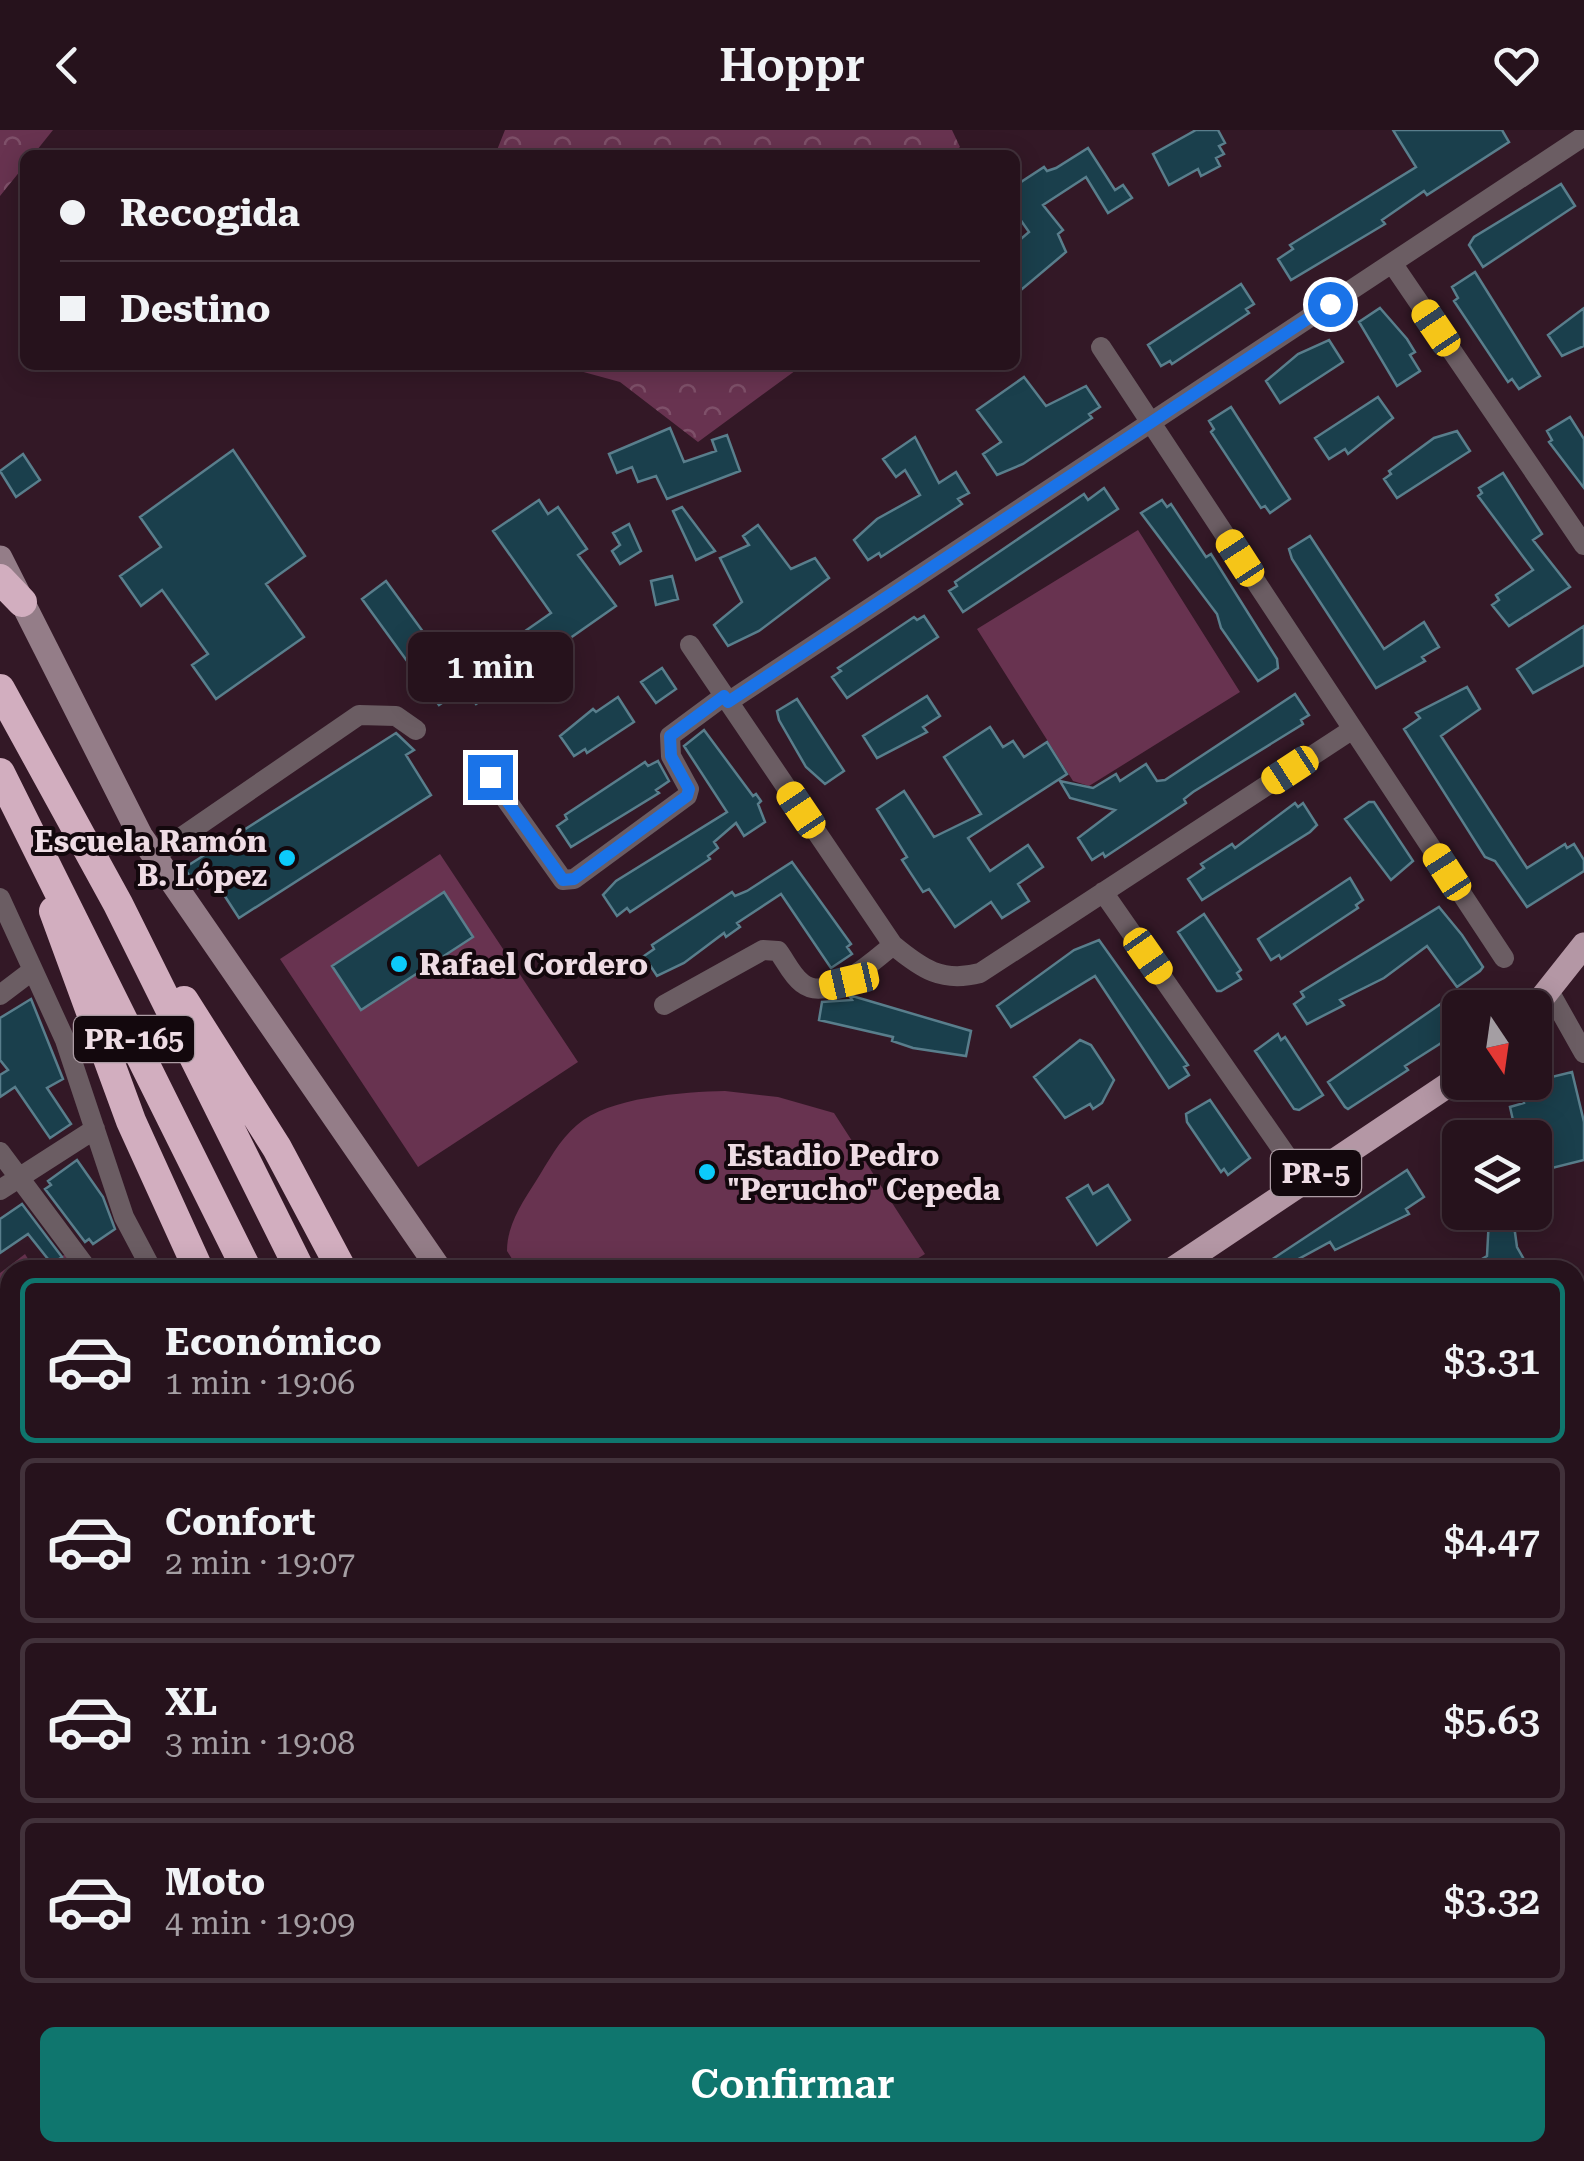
<!DOCTYPE html>
<html lang="es">
<meta charset="utf-8">
<style>
body{margin:0;font-family:"Roboto Serif",serif;background:#2e1b25;color:#f1f3f6;height:100vh;display:flex;flex-direction:column;font-size:38px;white-space:nowrap}
*{box-sizing:border-box;margin:0}
p{font-size:32px;color:#a49ea3}
.icon{flex:none;width:55px;height:55px;fill:none;stroke:currentColor;stroke-width:2;stroke-linecap:round;stroke-linejoin:round}
.map{position:relative;flex:1;overflow:hidden}
.sheet{position:absolute;left:0px;top:1130px;width:1585px;height:902px;display:flex;flex-direction:column;background:#26121c;border-radius:30px 30px 0 0;box-shadow:0 5px 25px #0003,0 0 0 2px #42323b}
.sheet>*{flex:none}
.top-card{position:absolute;left:20px;top:20px;width:1000px;height:220px;border-radius:15px;box-shadow:0 5px 25px #0003,0 0 0 2px #42323b;display:grid;align-content:center;height:220px;padding:0 40px;background:#26121c}
.needle{width:65px;rotate:167deg}
.buttons{position:absolute;left:1442px;top:860px;display:grid;gap:20px}
.buttons a{display:grid;place-items:center;width:110px;height:110px;border-radius:15px;background:#26121c;box-shadow:0 5px 25px #0003,0 0 0 2px #42323b;font-size:50px}
.end{position:absolute;width:45px;height:45px;margin:-22px;border:12px solid #1a73e8;background:#fff;box-shadow:0 0 0 5px #fff}
.from{border-radius:50%}
.bubble{position:absolute;height:70px;border-radius:15px;background:#26121c;box-shadow:0 5px 25px #0003,0 0 0 2px #42323b;font-size:32px;font-weight:600;line-height:70px;text-align:center}
.car{position:absolute;width:30px;height:60px;margin:-30px -15px;border-radius:12px;box-shadow:0 0 8px 2px #0007;background:linear-gradient(#f5c518 24%,#345 0 40%,#f5c518 0 76%,#345 0 86%,#f5c518 0)}
.top-card b{display:flex;align-items:center;gap:35px;height:95px;font-size:38px}
.top-card b+b{border-top:2px solid #42323b}
.top-card i{width:25px;height:25px;background:#f1f3f6}
ul{padding:18px 0 0;list-style:none}
li{display:flex;align-items:center;gap:30px;height:165px;margin:0 20px 15px;padding:0 20px;border:5px solid #42323b;border-radius:15px}
li div{flex:1}
li b{display:block;font-size:38px}
li em{font-style:normal;font-weight:600}
li.on{border-color:#0f766e}
li>.icon{width:90px;height:90px;stroke-width:1.5}
.button{display:flex;gap:20px;margin-top:auto;padding:20px 40px}
.button a{flex:1;height:115px;border-radius:15px;background:#0f766e;color:#fff;font-size:40px;font-weight:600;line-height:115px;text-align:center}
header{display:flex;justify-content:space-between;align-items:center;height:130px;padding:0 40px;background:#26121c;font-size:45px;font-weight:600}
.map>svg:first-child{display:block}
</style>
<header><svg class="icon" aria-label="back" viewBox="0 0 24 24"><path d="M15 5l-7 7 7 7"/></svg>Hoppr<svg class="icon" aria-label="heart" viewBox="0 0 24 24"><path d="M12 20l-8-8c-3-5 5-10 8-4 3-6 11-1 8 4z"/></svg></header>
<div class="map">
<svg width="1584" height="2031" viewBox="0 0 1584 2031">
<defs>
<pattern id="park-crowns" width="20" height="18" patternUnits="userSpaceOnUse" patternTransform="scale(2.5)"><rect width="20" height="18" fill="#683350"/><path d="M2 6a3 3 0 1 1 6 0M12 15a3 3 0 1 1 6 0" fill="none" stroke="#7e5069"/></pattern>
</defs>
<rect width="100%" height="100%" fill="#331826"/>
<path fill="#683350" d="M1138,400L1240,562L1089,656L1073,651L977,499Z
M440,724L578,932L418,1037L280,829Z
M725,961L778,967L834,983L925,1124L899,1140H519L507,1121C507,1095 522,1073 536,1051C548,1032 559,1010 577,995C608,967 684,962 725,961Z
M25,1124L35,1140L66,1124L77,1140H10V1236L0,1242V1143Z"/>
<path fill="url(#park-crowns)" d="M0,0H53L33,25H25V35L0,66Z
M505,0H952L960,17L951,25H495Z
M558,235H803L698,312L620,252Z"/>
<path fill="#1a3f4c" stroke="#597e8c" stroke-width="2.5" d="M1196,0H1218L1225,13L1219,16L1224,24L1216,28L1220,36L1201,46L1198,39L1169,55L1153,24Z
M1393,0H1502L1509,12L1427,65L1424,61L1382,90L1385,94L1291,150L1278,129L1293,119L1290,115L1416,37Z
M1088,18L1115,60L1123,55L1132,68L1108,83L1086,47L1043,75L1063,100L1058,104L1066,122L1015,165V114L1029,102L1015,82V56L1044,37L1047,41L1056,38Z
M1561,54L1575,76L1483,137L1469,115L1474,107Z
M1475,142L1540,246L1519,259L1512,249L1508,252L1454,171L1458,168L1452,157Z
M1241,154L1254,174L1246,179L1249,183L1172,234L1170,231L1161,236L1148,215Z
M1380,178L1407,209L1415,222L1410,225L1420,241L1397,256L1359,192Z
M1584,178V216L1562,226L1548,205Z
M1329,210L1343,232L1280,273L1266,251L1298,224Z
M1024,247L1046,276L1086,256L1100,277L1089,284L1092,288L1023,334L997,345L983,324L1001,312L977,280Z
M1378,267L1393,288L1348,324L1345,319L1329,329L1315,308Z
M1231,277L1290,369L1270,383L1265,376L1261,378L1211,302L1214,299L1209,291Z
M1570,287L1584,309V358L1549,312L1552,310L1547,301Z
M670,298L684,332L716,321L712,310L727,305L740,341L667,369L656,346L638,352L632,337L617,343L609,324Z
M1457,301L1470,321L1397,368L1384,349L1391,344L1389,341L1434,308Z
M915,307L939,353L956,342L969,363L958,369L962,374L881,427L879,423L868,430L854,410L877,389L920,365L905,340L896,347L883,329Z
M233,320L305,426L266,454L304,507L216,569L192,535L208,524L162,460L141,476L120,446L161,417L140,387Z
M23,324L40,350L16,367L0,341Z
M1503,343L1542,404L1533,410L1570,457L1509,496L1492,475L1499,470L1496,465L1533,440L1478,366L1482,363L1479,358Z
M1104,358L1118,379L963,482L949,461L957,456L955,452L1084,364L1088,370Z
M539,370L548,384L558,377L587,419L578,425L616,476L476,574L458,548L551,483L493,401Z
M1162,370L1167,377L1171,374L1206,427L1211,424L1277,529L1278,538L1258,551L1221,498L1217,484L1141,383Z
M682,377L715,421L696,430L673,381Z
M629,394L641,421L620,434L612,421L620,415L613,403Z
M758,395L791,439L815,428L829,448L759,501L728,516L714,495L742,472L720,428L749,415L743,406Z
M1310,406L1384,519L1424,492L1439,517L1422,527L1425,531L1376,558L1292,429L1289,419Z
M672,446L678,469L656,475L651,451Z
M386,451L464,558L439,575L362,469Z
M924,486L938,507L847,568L832,547L841,541L838,538L914,487L917,490Z
M1584,496V535L1533,563L1517,539Z
M662,538L676,559L656,573L641,552Z
M1467,557L1480,579L1441,606L1527,738L1565,714L1567,718L1574,714L1584,730V741L1527,777L1495,731L1485,727L1404,599L1420,588L1416,583Z
M1295,564L1309,585L1301,590L1303,594L1193,662L1184,669L1186,673L1105,727L1103,723L1092,730L1078,708L1115,680L1070,668L1060,651L1093,658L1116,644L1120,651L1146,634L1157,651L1165,650Z
M927,566L940,586L923,597L927,602L877,628L863,606Z
M618,567L634,592L587,623L585,619L574,626L560,606L593,579L596,582Z
M797,569L844,641L825,654L806,637L779,590L777,581Z
M990,597L1003,617L1013,611L1024,627L1047,612L1067,644L968,708L990,741L1028,715L1043,737L1018,754L1029,771L1002,788L991,772L955,797L929,759L923,762L902,730L907,727L877,679L904,661L934,707L981,684L944,627Z
M704,600L753,666L756,664L761,671L758,674L765,692L744,706L736,693L714,712L718,718L708,726L710,729L630,782L627,778L617,786L603,765L616,751L727,682L684,616Z
M396,603L414,620L406,625L431,665L239,788L213,748L198,758L184,738Z
M658,631L669,651L656,660L659,663L571,717L557,696L567,689L565,685L645,632L648,636Z
M1369,672H1374L1413,731L1391,750L1345,689Z
M1295,673L1298,677L1303,673L1317,695L1310,702L1202,770L1188,749L1204,738L1201,734L1232,714L1235,718Z
M792,732L851,814L847,817L852,824L831,838L781,764L737,793L740,797L726,807L724,803L684,833L657,846L644,826L654,819L652,815L732,762L735,766L747,761Z
M1350,748L1363,770L1356,775L1358,778L1281,829L1279,825L1271,830L1258,809Z
M444,762L473,807L361,880L332,836Z
M1439,777L1462,805L1483,837L1480,841L1457,857L1427,816L1384,848L1340,870L1344,875L1307,894L1294,874L1304,867L1301,862Z
M1204,784L1241,840L1237,843L1241,849L1221,861H1217L1178,802Z
M1099,810L1188,935L1184,937L1189,945L1169,958L1095,846L1011,897L997,876L1074,820Z
M849,865L971,901L966,926L913,918L892,911L893,907L819,890L822,872L852,870Z
M1452,866L1460,878V901L1405,936L1408,940L1348,979L1345,977L1328,952Z
M31,869L63,949L47,958L71,994L50,1008L15,957L0,967V945L8,940L0,930V888Z
M1278,904L1281,910L1285,907L1323,965L1299,980L1294,979L1255,921Z
M1080,910L1091,915L1114,950L1102,973L1093,979L1090,974L1065,988L1034,947Z
M1572,942L1584,992V1030L1540,1041L1535,1008H1517L1510,977L1524,973L1519,955Z
M1210,970L1250,1028L1228,1045L1224,1039L1221,1042L1187,992L1186,984Z
M77,1030L103,1067L115,1099L93,1114L89,1109L85,1112L45,1059L51,1055L48,1051Z
M1407,1040L1424,1067L1406,1079L1409,1084L1335,1120L1330,1112L1278,1140L1271,1130Z
M1088,1055L1093,1064L1108,1055L1130,1090L1097,1115L1067,1068Z
M22,1074L62,1127L52,1134L28,1104L0,1123V1089Z
M1489,1088H1513L1517,1117L1530,1140H1463L1487,1126Z"/>
<g fill="none" stroke-linecap="round" stroke-linejoin="round">
<path stroke="#6b5d63" stroke-width="20" d="M1392,133L1584,415
M1101,217L1504,828
M690,515L893,815C922,839 942,853 980,843L1353,599
M728,572L1584,6
M490,647L563,750L574,749L687,666L689,659L671,626L670,606L724,566
M154,726L359,585L396,586L416,600
M1103,762L1304,1051
M0,768L65,910L124,1087L152,1140
M1549,861L1584,923
M0,865L33,840
M664,875L763,820L778,821C785,830 792,846 802,853C828,874 873,831 893,815
M0,1022L88,1140
M0,1060L95,999
M1,1260L10,1274
M0,1532L10,1524
M0,1643L10,1637
M0,1718L10,1740
M126,2022L128,2031
M877,2022L903,2031
M1032,2031L1034,2022"/>
<path stroke="#947d88" stroke-width="25" d="M0,428L140,705L440,1140
M0,1826L10,1821
M0,1926L10,1919"/>
<path stroke="#b497a5" stroke-width="25" d="M1534,878L1584,815
M1172,1140L1460,947"/>
<path stroke="#d2aebf" stroke-width="30" d="M0,449L22,472
M0,559L118,774L300,1140
M0,643L247,1140
M54,781L131,991L196,1134
M184,871L277,1018L342,1140
M1575,1688L1584,1687
M1575,1738H1584"/>
</g>
<g fill="none" stroke-linecap="round" stroke-linejoin="round">
<path stroke="#1a73e8" stroke-width="12" d="M490,647L563,750L574,749L687,666L689,659L671,626L670,606L724,566L728,572L1330,174"/>
</g>
<g fill="#0ccafa" stroke="#13080d" stroke-width="4">
<circle cx="287" cy="728" r="10"/>
<circle cx="399" cy="834" r="10"/>
<circle cx="707" cy="1042" r="10"/>
</g>
<g text-anchor="middle" dominant-baseline="central" stroke-width="8" stroke-linejoin="round" paint-order="stroke">
<g fill="#13080d" stroke="#ac9ca4" stroke-width="2.5">
<rect x="74" y="886" width="120" height="46" rx="8"/>
<rect x="1271" y="1020" width="90" height="46" rx="8"/>
</g>
<g font-size="28" font-weight="bold" fill="#eedce4">
<text x="134" y="909">PR-165</text>
<text x="1316" y="1043">PR-5</text>
</g>
<g font-size="30" font-weight="bold" fill="#eedce4" stroke="#13080d" text-anchor="start">
<text x="267" y="711" text-anchor="end">Escuela Ramón<tspan x="267" dy="34">B. López</tspan></text>
<text x="419" y="834">Rafael Cordero</text>
<text x="727" y="1025">Estadio Pedro<tspan x="727" dy="34">"Perucho" Cepeda</tspan></text>
</g>
</g>
</svg>
<div class="buttons">
<a><svg class="needle" viewBox="-14 -14 28 28"><path d="M0-13l5 13h-10z" fill="#e53935"/><path d="M0 13l5-13h-10z" fill="#a49ea3"/></svg></a>
<a><svg class="icon" aria-label="layers" viewBox="0 0 24 24"><path d="M12 4l9 5-9 5-9-5zM3 14l9 5 9-5"/></svg></a>
</div>
<i class="end from" style="left:1330px;top:174px"></i>
<i class="end" style="left:490px;top:647px"></i>
<div class="bubble" style="left:408px;top:502px;width:165px">1 min</div>
<i class="car" style="left:1436px;top:198px;rotate:326deg"></i>
<i class="car" style="left:1240px;top:428px;rotate:327deg"></i>
<i class="car" style="left:1290px;top:640px;rotate:237deg"></i>
<i class="car" style="left:801px;top:680px;rotate:326deg"></i>
<i class="car" style="left:1447px;top:742px;rotate:327deg"></i>
<i class="car" style="left:1148px;top:826px;rotate:145deg"></i>
<i class="car" style="left:849px;top:851px;rotate:257deg"></i>
<div class="top-card">
<b><i class="from"></i>Recogida</b>
<b><i></i>Destino</b>
</div>
<section class="sheet">
<ul>
<li class="on"><svg class="icon" aria-label="car" viewBox="0 0 24 24"><path d="M5 17H2v-5l4-1 3-4h7l3 4 3 1v5h-3M9 17h6M6 11h13"/><circle cx="7" cy="17" r="2"/><circle cx="17" cy="17" r="2"/></svg><div><b>Económico</b><p>1 min · 19:06</p></div><em>$3.31</em></li>
<li><svg class="icon" aria-label="car" viewBox="0 0 24 24"><path d="M5 17H2v-5l4-1 3-4h7l3 4 3 1v5h-3M9 17h6M6 11h13"/><circle cx="7" cy="17" r="2"/><circle cx="17" cy="17" r="2"/></svg><div><b>Confort</b><p>2 min · 19:07</p></div><em>$4.47</em></li>
<li><svg class="icon" aria-label="car" viewBox="0 0 24 24"><path d="M5 17H2v-5l4-1 3-4h7l3 4 3 1v5h-3M9 17h6M6 11h13"/><circle cx="7" cy="17" r="2"/><circle cx="17" cy="17" r="2"/></svg><div><b>XL</b><p>3 min · 19:08</p></div><em>$5.63</em></li>
<li><svg class="icon" aria-label="car" viewBox="0 0 24 24"><path d="M5 17H2v-5l4-1 3-4h7l3 4 3 1v5h-3M9 17h6M6 11h13"/><circle cx="7" cy="17" r="2"/><circle cx="17" cy="17" r="2"/></svg><div><b>Moto</b><p>4 min · 19:09</p></div><em>$3.32</em></li>
</ul>
<div class="button"><a>Confirmar</a></div>
</section>
</div>
